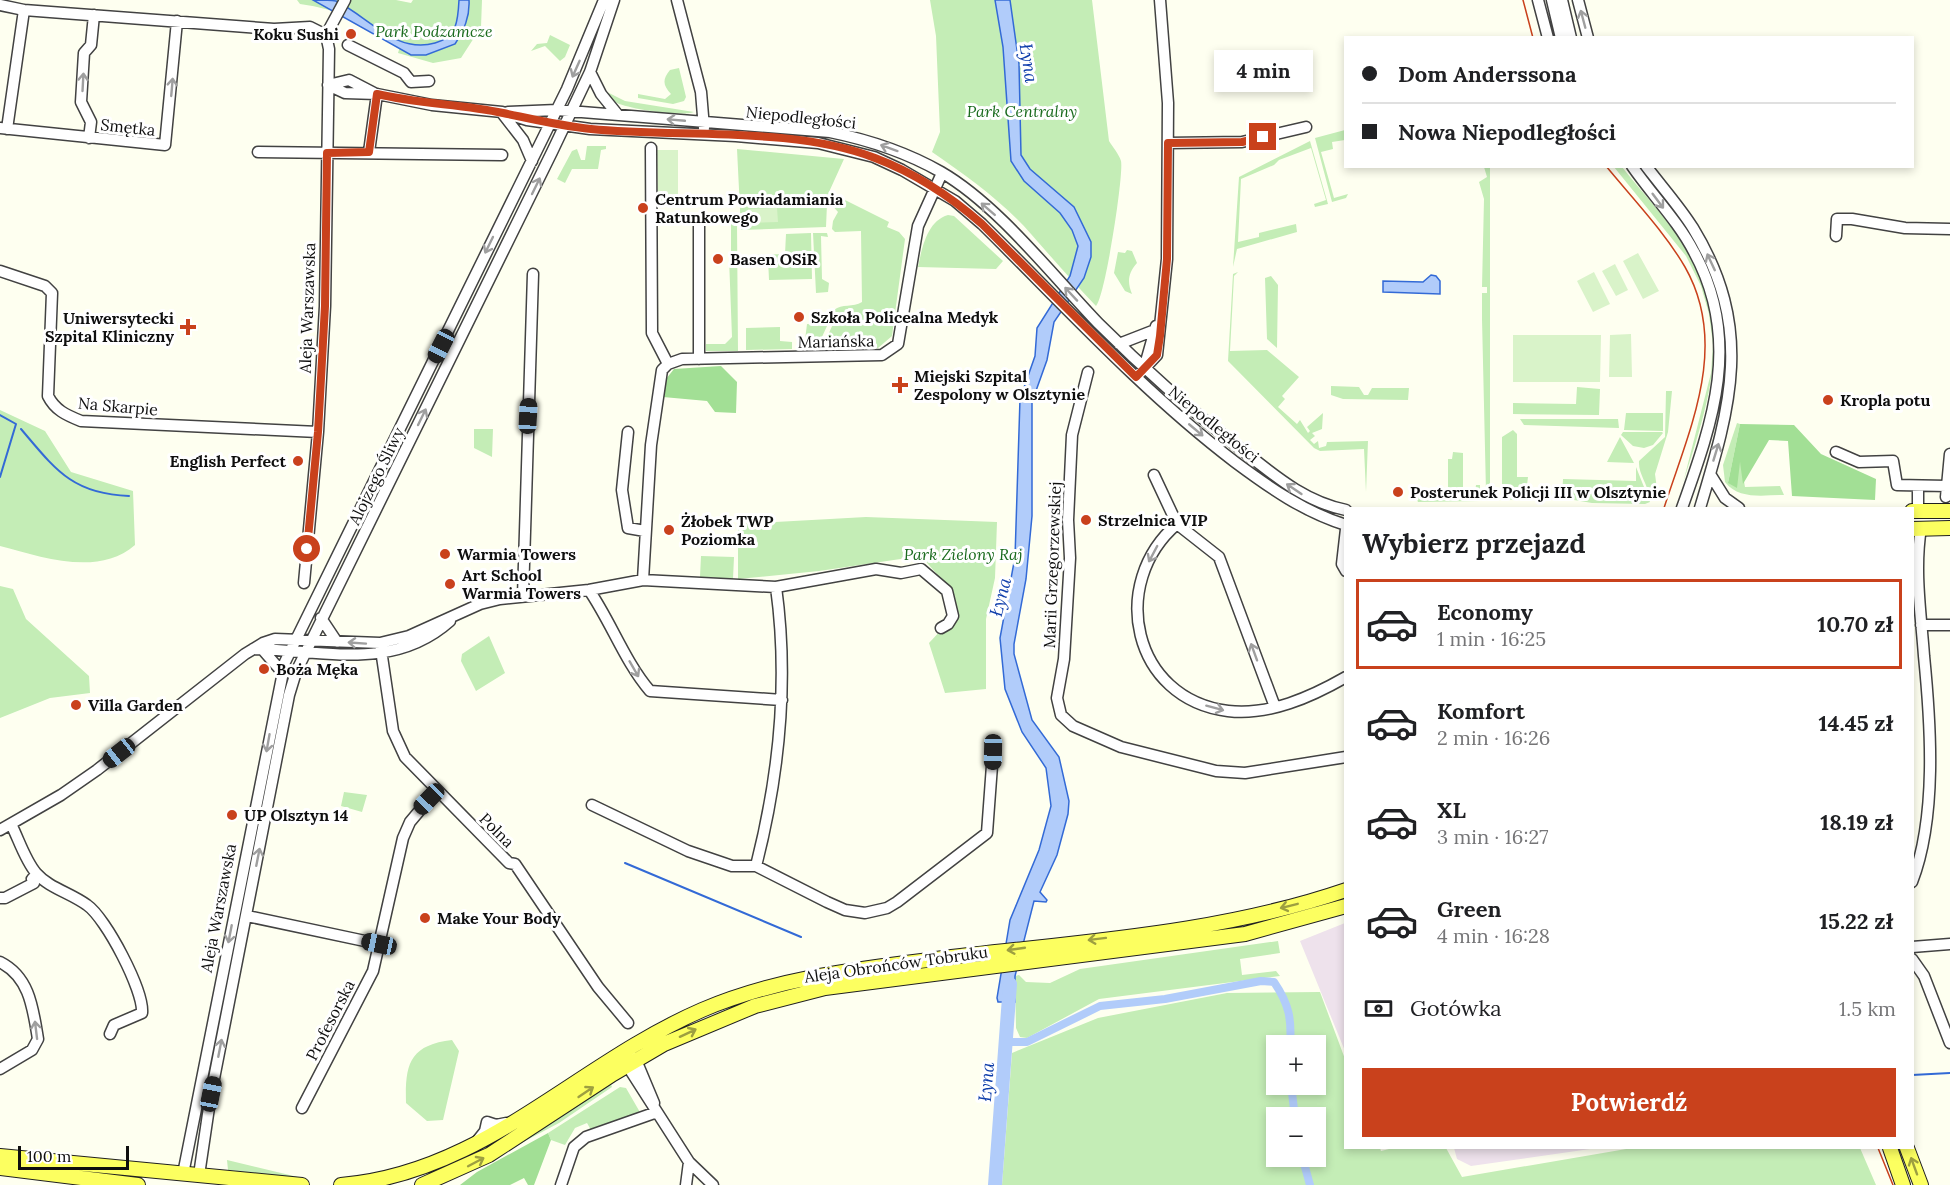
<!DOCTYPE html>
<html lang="pl">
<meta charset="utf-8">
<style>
body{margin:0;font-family:Lora,serif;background:#f6f6f6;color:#202124;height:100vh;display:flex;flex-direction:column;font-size:22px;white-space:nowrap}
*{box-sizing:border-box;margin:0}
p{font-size:20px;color:#757577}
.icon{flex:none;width:33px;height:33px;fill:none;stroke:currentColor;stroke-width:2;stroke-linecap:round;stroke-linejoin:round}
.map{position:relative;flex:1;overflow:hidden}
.side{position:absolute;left:1344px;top:507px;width:570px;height:642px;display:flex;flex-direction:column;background:#fff;border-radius:0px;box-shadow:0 3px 9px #0003}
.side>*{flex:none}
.banner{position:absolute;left:1344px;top:36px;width:570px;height:132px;border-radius:0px;box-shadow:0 3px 9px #0003;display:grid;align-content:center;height:132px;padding:0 18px;background:#fff}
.controls{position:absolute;left:1266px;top:1035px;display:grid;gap:12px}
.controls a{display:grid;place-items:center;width:60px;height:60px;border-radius:0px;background:#fff;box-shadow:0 3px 9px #0003;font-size:30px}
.scale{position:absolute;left:18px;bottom:15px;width:111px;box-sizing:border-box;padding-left:6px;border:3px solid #0f0f0f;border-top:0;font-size:16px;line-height:21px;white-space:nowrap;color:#0f0f0f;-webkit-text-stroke:4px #fff;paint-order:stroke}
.end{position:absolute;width:27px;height:27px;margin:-14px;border:8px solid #c9411c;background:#fff;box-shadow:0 0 0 3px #fff}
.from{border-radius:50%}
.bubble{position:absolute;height:42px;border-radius:0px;background:#fff;box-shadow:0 3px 9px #0003;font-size:20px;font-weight:700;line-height:42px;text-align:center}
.car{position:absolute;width:18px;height:36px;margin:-18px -9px;border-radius:8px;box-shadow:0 0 4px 2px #0007;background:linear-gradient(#222 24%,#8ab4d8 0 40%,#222 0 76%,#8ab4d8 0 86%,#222 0)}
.banner b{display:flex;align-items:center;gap:21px;height:57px;font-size:22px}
.banner b+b{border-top:2px solid #e0e0e0}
.banner i{width:15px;height:15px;background:#202124}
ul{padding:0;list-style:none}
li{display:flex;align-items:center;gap:18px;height:90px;margin:0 12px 9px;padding:0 6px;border:3px solid transparent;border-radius:0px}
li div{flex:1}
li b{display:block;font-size:22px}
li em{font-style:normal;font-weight:700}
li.selected{border-color:#c9411c}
li>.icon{width:54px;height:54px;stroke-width:1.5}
h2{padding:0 18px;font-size:27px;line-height:72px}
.pay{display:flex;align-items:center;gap:15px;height:66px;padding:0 18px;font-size:22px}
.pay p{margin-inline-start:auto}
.button{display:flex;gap:12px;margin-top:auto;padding:12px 18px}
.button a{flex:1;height:69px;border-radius:0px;background:#c9411c;color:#fff;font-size:24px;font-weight:700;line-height:69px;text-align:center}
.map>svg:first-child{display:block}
</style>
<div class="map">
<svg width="1950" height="1185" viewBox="0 0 1950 1185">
<rect width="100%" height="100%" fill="#fefff0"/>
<path fill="#eee2ec" d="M1345,923V1051L1300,941Z
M1454,1148H1597L1471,1166L1457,1159Z"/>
<path fill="#c4edb6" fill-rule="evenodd" d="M297,0H396L411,3L413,0H482L481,27L461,58L433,63L398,53L401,43C369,23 338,9 300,4Z
M930,0H1092L1109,141C1112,146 1119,154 1121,161C1124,175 1105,297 1096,306C1073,282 1052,258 1031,234C1003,202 967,176 932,152L940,132L936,36Z
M550,35L570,45L565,57L560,61L545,46L531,51L537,44L547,43Z
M679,68L686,97L684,101L673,104L638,98V94L665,99L671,94C663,85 662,80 670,70Z
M603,90L625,101L694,112C680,117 630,109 617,103C611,100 607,95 603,90Z
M1345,130V140L1332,142L1333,149L1321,152L1334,198L1348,194L1346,198L1332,202L1315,138Z
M1310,141L1328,204L1315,207L1314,204L1326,200L1311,148L1279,160L1274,165L1241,179L1238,242L1259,237V233L1296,224L1297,232L1237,249L1233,267L1239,177Z
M587,146H606V149L601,150L598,169H572L565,183L557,179L572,151L577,149L581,160H585Z
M737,149L844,159L829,192L889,222L887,227L899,232L905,239L892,336L878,348L873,349V343L824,344L833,324L834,310C842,303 853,308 862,302L861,231L835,232L832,229L833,221L838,212L830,203L827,204L826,227L741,230Z
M1484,167H1490V489L1486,492L1482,319V293H1487V287H1482L1484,199L1479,182L1487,177Z
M1614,167H1622C1648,200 1683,234 1700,274C1730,344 1705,414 1683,483L1711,373L1713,345L1709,314L1701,286L1686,256Z
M948,215L954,216L1003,261L996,269L918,267C922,248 927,221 948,215Z
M737,223L738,351H706V344H725L732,337L729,258H731V224Z
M811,233L812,279L769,280L768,258H747L749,255L785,254L786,234Z
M813,233H827L828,237L821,236L822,279L829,283L828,292L816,293Z
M1127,250L1132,251L1137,263C1128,273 1127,282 1132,294L1125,291L1114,273L1118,252L1125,253Z
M1238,272L1234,276L1230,351L1267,350L1299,377L1282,396L1285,399L1278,407L1297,424L1300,420L1308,433L1310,431L1307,427L1323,413L1322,429L1312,433L1315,436L1310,440L1314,444L1318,441L1319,448L1326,446L1327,442L1368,441L1366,492L1364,449L1320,451L1314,448L1228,361L1233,274Z
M1271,276L1278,285L1277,348L1267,339L1265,278Z
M807,324L827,326L816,350L798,349L797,341L805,340Z
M780,327V341L792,342V349L746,350V328Z
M1331,386L1359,387L1364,395H1368L1372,388H1409L1408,400L1343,399L1331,395Z
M1577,387L1600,389L1599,415L1513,414V403L1576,404Z
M1666,391H1672L1668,432L1655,474L1657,489L1649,497C1648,484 1638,474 1639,461L1665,437Z
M0,410L45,431L71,472L133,491L135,545C98,577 42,557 0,546Z
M1626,413H1663V431L1624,430Z
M1520,419H1618L1619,428L1524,425Z
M1737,423L1740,424L1728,483L1740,459L1745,487L1780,486L1784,495C1763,495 1739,500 1725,482L1723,465Z
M474,429H493L492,457L474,448Z
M1513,430L1517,434V477H1528L1527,485L1502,490V437Z
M1623,432H1662L1663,433L1653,445L1644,448L1633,446L1621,435Z
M1620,437L1634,463L1607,462Z
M1453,452L1463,453V492H1475L1476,485H1480V501L1418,502L1416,498L1420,495H1452L1448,494V459H1452Z
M1636,467L1650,502L1645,504L1592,503L1568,499L1505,500L1508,495L1525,489L1526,495L1562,496L1563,479L1636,481Z
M866,517L997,522L995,578L986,619V689L945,693L929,643L956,614L949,588L921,556L819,571L738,579V524Z
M701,556L734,557L733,579L700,577Z
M0,586L13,589L26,619L89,676L90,693L50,698L0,718Z
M489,636L505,673L476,691L461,661L462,654Z
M344,792L367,795L362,812L341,806Z
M1278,941L1280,953L1240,959L1242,975L1276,971L1280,976L1099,999L1027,1038L1020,1037L1016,1028L1015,976L1019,975L1026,982L1050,983L1080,969Z
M1320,992L1345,1059L1346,1148H1380L1381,1151L1393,1148H1446L1462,1177L1632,1148H1860L1876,1185H1002L1012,1053L1098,1018L1227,993ZM1276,1046H1316V1084H1276ZM1276,1118H1316V1156H1276Z
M452,1040L459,1051L443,1120L427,1121L406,1103C405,1065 409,1045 452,1040Z
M610,1082L612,1087L559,1123L510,1149Z
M620,1087L626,1088L641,1114L591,1130L587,1123L575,1128L565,1145L551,1140L548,1133Z
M227,1160L302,1178L228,1170Z"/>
<path fill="#a2df95" d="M721,366L737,382L736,413L715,412L707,401L663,397L666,379L674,369Z
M1740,424L1794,425L1821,454L1876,479L1875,500L1792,496L1788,441L1769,440L1743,484L1740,462L1737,488L1728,483Z
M548,1133L551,1140L534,1185H528L524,1178L510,1185H460L477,1172Z"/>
<path fill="#d9f3c9" d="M657,150H678V202L658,203Z
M777,208L778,222L748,223V209Z
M1638,253L1659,291L1643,299L1623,261Z
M1615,264L1628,290L1616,296L1602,271Z
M1594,272L1610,304L1593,312L1577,281Z
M1631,334L1632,377H1609L1610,335Z
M1513,335H1601L1600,382H1513Z"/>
<path fill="#b1ccfa" stroke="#336ad6" stroke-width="1.5" d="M313,0C320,0 330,0 336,1C369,17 395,54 435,43C457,37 458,21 459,0H469C470,17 464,30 455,44L426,55H411Z
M995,0H1010L1019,64L1021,155L1030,169L1074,207L1091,242V257L1084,278L1054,322L1047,360L1032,402V516L1026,579L1014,644V654L1032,720L1059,757L1069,801L1068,814L1057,855L1040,892L1047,900L1046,902L1034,901L1015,976V1002H998L997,998L1010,920L1039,850L1051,806L1046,768L1022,732L1005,689L1000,638L1015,557L1020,399L1035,356L1037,328L1070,276L1078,246L1072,230L1060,213L1024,181L1011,161L1003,47Z
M1431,275L1436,276L1440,281V294L1383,292V281L1423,282Z"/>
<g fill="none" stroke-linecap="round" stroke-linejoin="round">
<path stroke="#336ad6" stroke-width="2" d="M0,415L16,424L0,477
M21,429C55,469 72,494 129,496
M625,863L801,937
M1912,1075L1950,1073"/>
<path stroke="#b1ccfa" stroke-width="8" d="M1006,1042H1027L1100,1006L1165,999L1261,981L1274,982C1289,1004 1292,1019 1290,1046
M1291,1084L1295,1118
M1302,1156L1310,1185"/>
<path stroke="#b1ccfa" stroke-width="14" d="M995,1185L1010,984"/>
<defs>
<path id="minor" d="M677,0L701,92L704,128
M1538,0L1548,38
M1552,0L1561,38
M1562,0L1571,38
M1578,0L1588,38
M0,5L24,10L274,29L310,27L326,35
M326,35L345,0
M348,45L404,73L411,82L429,81
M590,72L601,94L618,115
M328,85L345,93L377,94L432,105L502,112L527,120L590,129L736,136L818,143L874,157L902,170L955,201L982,224C1064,305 1143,392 1235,462C1270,488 1304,512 1346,525
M328,85L349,80L374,93
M508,112L557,110L830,132C869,140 906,152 941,172C998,205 1052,275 1098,323C1142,367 1188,408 1237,446C1272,473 1302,501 1346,510
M502,113L523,140L532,161
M0,128L165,145L177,21
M7,129L24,10
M89,138L91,122L81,102L84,53L91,45L94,15
M1168,143L1242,142L1306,127
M651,148L652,333L668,364
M258,152L502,155
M369,152L377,94
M1632,166C1652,195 1678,221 1694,252C1742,340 1713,421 1682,508
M1646,166C1662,187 1680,207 1693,228C1754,328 1731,405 1700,508
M699,224V359
M1836,236L1837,219H1852L1905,228L1950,229
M0,271L45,286L52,293L48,396C55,410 66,415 81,421L318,432
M1119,344L1155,330
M1145,365L1156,326
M1088,372L1072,435L1068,520L1070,558L1064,659L1057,698L1061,715L1073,726L1121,747L1216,771L1245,773L1346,757
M1140,373L1157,355L1167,259L1168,103L1160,0
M628,432L622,490L628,528L645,531
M1836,452L1859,462L1893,461L1897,485L1947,486
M1710,474L1725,498L1739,508
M1154,475L1177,524
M1946,497L1950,454
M1918,511V486
M1346,529L1342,564L1346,571
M643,580L651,445L662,370L668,364L682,359L882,355L898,344L918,226L942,173
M304,583L318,432L325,306L329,49L326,35
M589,590C611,622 625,662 650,691L782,700
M523,596L533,274
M321,618L337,642
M1921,625H1950
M380,643L393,731L405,757L509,863L515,864L598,987L628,1023
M253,649C323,650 393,672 450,621
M262,649L282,672
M1275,707L1219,557L1177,524C1108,583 1132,699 1228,711C1269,716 1311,697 1346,677
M592,805L688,851L732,866H756L827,902L845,910L865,913L887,908L897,902L987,833L993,752
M11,824C19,840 25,860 36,873C49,888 71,893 87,905C106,918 144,991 142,1013L114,1025L110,1034
M0,830L61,795L97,770L245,654L263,643L275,639L380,643L409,636L480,604L500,599L589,590L643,580L776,587L876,569L901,573L921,569L947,591L953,616L948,624L941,628
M756,866C779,776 789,681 776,587
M1912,882C1937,817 1931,726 1924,656C1921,614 1914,570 1921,528
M0,898H5L34,883L32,879L37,874
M247,916L379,944
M1912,947L1950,944
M1912,959L1924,976L1950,1043
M0,962C30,977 33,1009 38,1039L32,1050L0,1069
M630,1056L636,1060L654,1103
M625,1062L689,1162L713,1185
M302,1108L373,971L403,838L410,822L436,791
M477,1141L485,1131L487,1122L496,1125L506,1123
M183,1174L285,662L567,89L604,0
M199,1175L211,1094L289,695L296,672L552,152L590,72L614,0
M561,1185L574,1147L586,1137L657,1112
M686,1185L689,1162"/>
<path id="major" d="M1912,511H1950
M1912,529L1950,528
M1890,1148L1903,1185
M1907,1148L1921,1185
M0,1156L302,1185
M0,1168L138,1185
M341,1185C484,1173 575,1065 702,1010C777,978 856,969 936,959C1072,942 1215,935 1346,890
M422,1185L489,1155L613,1074L664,1044L755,1006L825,988L1245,934L1346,906"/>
</defs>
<use href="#minor" stroke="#424242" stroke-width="13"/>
<use href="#major" stroke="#202020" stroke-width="16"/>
<use href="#minor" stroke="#fff" stroke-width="10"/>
<use href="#major" stroke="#fcff60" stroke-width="14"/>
<path stroke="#c9411c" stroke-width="1.5" d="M1523,0L1533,38
M1606,166C1633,199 1664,231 1685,267C1730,346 1689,430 1664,508
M1878,1148L1893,1185"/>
</g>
<defs><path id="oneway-shaft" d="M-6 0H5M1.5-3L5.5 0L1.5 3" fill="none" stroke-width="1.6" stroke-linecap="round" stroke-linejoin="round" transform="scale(1.5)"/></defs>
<g stroke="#9f9f9f">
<use href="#oneway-shaft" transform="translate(1583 19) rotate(-105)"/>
<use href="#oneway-shaft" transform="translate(576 69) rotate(114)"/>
<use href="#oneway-shaft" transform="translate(83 82) rotate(-87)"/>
<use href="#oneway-shaft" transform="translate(172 87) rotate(-85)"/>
<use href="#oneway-shaft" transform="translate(676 120) rotate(-175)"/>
<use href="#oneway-shaft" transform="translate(889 148) rotate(-160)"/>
<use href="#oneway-shaft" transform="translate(536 186) rotate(-64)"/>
<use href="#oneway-shaft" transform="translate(1658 201) rotate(53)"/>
<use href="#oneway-shaft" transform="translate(988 209) rotate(-139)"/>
<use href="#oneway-shaft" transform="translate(489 245) rotate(116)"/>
<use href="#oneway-shaft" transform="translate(1711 262) rotate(-115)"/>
<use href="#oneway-shaft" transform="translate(1071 294) rotate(-133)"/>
<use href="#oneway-shaft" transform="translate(422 417) rotate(-64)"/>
<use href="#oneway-shaft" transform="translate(1196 430) rotate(40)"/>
<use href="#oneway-shaft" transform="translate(1716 452) rotate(-73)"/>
<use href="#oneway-shaft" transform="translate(1294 489) rotate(-146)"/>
<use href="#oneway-shaft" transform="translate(1153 554) rotate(118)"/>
<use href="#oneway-shaft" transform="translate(357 643) rotate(-176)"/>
<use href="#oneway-shaft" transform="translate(1254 652) rotate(-110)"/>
<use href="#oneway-shaft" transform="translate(634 669) rotate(60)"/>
<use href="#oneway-shaft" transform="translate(1215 708) rotate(15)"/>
<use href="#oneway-shaft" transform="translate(268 743) rotate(100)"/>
<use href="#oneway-shaft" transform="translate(258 857) rotate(-79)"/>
<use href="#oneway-shaft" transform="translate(230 934) rotate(101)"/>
<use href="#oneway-shaft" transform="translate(36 1030) rotate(-97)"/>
<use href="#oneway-shaft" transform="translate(220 1048) rotate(-79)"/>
</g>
<g stroke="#9d9f40">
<use href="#oneway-shaft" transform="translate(1289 906) rotate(166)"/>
<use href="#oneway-shaft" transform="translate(1097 939) rotate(173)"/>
<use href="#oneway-shaft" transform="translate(1016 949) rotate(172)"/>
<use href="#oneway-shaft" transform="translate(688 1033) rotate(-25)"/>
<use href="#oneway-shaft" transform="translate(586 1092) rotate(-34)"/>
<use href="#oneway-shaft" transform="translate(476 1162) rotate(-28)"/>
<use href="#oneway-shaft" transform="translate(1914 1166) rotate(-110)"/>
</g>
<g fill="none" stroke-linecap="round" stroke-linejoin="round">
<path stroke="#c9411c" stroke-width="8" d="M307,549L318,432L325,306L327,153L369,152L377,94C419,104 462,104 503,113C532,119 561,126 591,129C679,138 793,126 875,158C915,173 950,196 982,224L1136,377L1157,355L1160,336L1167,259L1168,143L1242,142L1263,137"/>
</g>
<g fill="#c9411c" stroke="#fff" stroke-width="2">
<circle cx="351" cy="34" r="6"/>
<circle cx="643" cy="208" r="6"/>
<circle cx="718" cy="259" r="6"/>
<circle cx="799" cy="317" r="6"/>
<path d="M185 318h6v6h6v6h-6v6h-6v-6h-6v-6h6z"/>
<path d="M897 376h6v6h6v6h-6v6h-6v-6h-6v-6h6z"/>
<circle cx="1828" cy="400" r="6"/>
<circle cx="298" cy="461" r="6"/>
<circle cx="1398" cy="492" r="6"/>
<circle cx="1086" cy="520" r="6"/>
<circle cx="669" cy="530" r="6"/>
<circle cx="445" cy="554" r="6"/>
<circle cx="450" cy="584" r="6"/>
<circle cx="264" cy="669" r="6"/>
<circle cx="76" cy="705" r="6"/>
<circle cx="232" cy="815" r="6"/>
<circle cx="425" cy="918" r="6"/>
</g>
<g text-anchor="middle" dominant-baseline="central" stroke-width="6" stroke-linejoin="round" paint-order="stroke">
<g font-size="16" font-style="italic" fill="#1a6b1e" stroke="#fff">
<text x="434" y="31">Park Podzamcze</text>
<text x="1022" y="111">Park Centralny</text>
<text x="963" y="554">Park Zielony Raj</text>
</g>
<g font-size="16" font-weight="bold" fill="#0f0f0f" stroke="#fff" text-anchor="start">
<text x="339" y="34" text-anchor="end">Koku Sushi</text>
<text x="655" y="199">Centrum Powiadamiania<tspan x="655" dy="18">Ratunkowego</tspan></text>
<text x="730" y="259">Basen OSiR</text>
<text x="811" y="317">Szkoła Policealna Medyk</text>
<text x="174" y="318" text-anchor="end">Uniwersytecki<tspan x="174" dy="18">Szpital Kliniczny</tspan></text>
<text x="914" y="376">Miejski Szpital<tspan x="914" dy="18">Zespolony w Olsztynie</tspan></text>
<text x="1840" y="400">Kropla potu</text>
<text x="286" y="461" text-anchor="end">English Perfect</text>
<text x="1410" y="492">Posterunek Policji III w Olsztynie</text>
<text x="1098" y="520">Strzelnica VIP</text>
<text x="681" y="521">Żłobek TWP<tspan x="681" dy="18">Poziomka</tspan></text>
<text x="457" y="554">Warmia Towers</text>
<text x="462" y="575">Art School<tspan x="462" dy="18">Warmia Towers</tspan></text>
<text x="276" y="669">Boża Męka</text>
<text x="88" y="705">Villa Garden</text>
<text x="244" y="815">UP Olsztyn 14</text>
<text x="437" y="918">Make Your Body</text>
</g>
<g font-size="16" fill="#0f0f0f" stroke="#fff">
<text transform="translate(801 117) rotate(6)">Niepodległości</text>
<text transform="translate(128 127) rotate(6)">Smętka</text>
<text transform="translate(307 308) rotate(-88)">Aleja Warszawska</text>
<text transform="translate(836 341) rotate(-1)">Mariańska</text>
<text transform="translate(118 406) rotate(5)">Na Skarpie</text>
<text transform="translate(1214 424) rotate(39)">Niepodległości</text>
<text transform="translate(376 476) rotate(-64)">Alojzego Śliwy</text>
<text transform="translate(1052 565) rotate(-88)">Marii Grzegorzewskiej</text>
<text transform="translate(497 830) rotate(45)">Polna</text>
<text transform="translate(218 908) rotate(-79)">Aleja Warszawska</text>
<text transform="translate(896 964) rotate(-8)">Aleja Obrońców Tobruku</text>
<text transform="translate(330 1020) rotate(-63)">Profesorska</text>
</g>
<g font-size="18" font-style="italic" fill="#0e3daa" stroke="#fff">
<text transform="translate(1029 63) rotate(81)">Łyna</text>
<text transform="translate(1000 597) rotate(-75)">Łyna</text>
<text transform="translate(986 1082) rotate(-85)">Łyna</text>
</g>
</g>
</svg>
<div class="controls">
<a>+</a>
<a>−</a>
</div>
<div class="scale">100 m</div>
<i class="end from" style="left:307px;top:549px"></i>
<i class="end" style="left:1263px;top:137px"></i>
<div class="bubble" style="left:1214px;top:50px;width:99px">4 min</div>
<i class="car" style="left:441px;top:346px;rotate:207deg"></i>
<i class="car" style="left:528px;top:416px;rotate:3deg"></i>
<i class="car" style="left:993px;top:752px;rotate:181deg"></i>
<i class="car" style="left:119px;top:753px;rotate:232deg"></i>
<i class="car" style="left:429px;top:799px;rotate:224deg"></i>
<i class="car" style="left:379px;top:944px;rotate:282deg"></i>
<i class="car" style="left:211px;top:1094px;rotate:11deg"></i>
<div class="banner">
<b><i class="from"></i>Dom Anderssona</b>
<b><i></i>Nowa Niepodległości</b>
</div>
<section class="side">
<h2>Wybierz przejazd</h2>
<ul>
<li class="selected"><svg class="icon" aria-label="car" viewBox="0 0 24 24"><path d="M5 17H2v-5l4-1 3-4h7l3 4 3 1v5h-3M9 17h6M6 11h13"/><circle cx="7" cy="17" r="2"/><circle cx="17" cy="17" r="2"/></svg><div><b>Economy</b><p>1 min · 16:25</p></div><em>10.70 zł</em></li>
<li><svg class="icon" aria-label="car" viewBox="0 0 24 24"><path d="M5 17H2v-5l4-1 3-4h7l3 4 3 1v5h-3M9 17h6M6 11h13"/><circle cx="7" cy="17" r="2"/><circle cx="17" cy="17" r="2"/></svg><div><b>Komfort</b><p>2 min · 16:26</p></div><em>14.45 zł</em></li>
<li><svg class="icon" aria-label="car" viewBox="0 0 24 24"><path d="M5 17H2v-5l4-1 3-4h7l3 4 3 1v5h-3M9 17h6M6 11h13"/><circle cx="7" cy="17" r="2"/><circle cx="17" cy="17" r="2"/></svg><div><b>XL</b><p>3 min · 16:27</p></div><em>18.19 zł</em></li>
<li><svg class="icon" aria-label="car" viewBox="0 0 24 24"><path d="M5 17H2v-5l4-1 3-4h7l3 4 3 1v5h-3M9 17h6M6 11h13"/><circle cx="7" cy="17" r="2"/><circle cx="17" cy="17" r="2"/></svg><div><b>Green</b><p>4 min · 16:28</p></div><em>15.22 zł</em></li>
</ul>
<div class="pay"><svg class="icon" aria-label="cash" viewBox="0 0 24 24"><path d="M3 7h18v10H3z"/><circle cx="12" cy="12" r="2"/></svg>Gotówka<p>1.5 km</p></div>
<div class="button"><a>Potwierdź</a></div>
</section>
</div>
